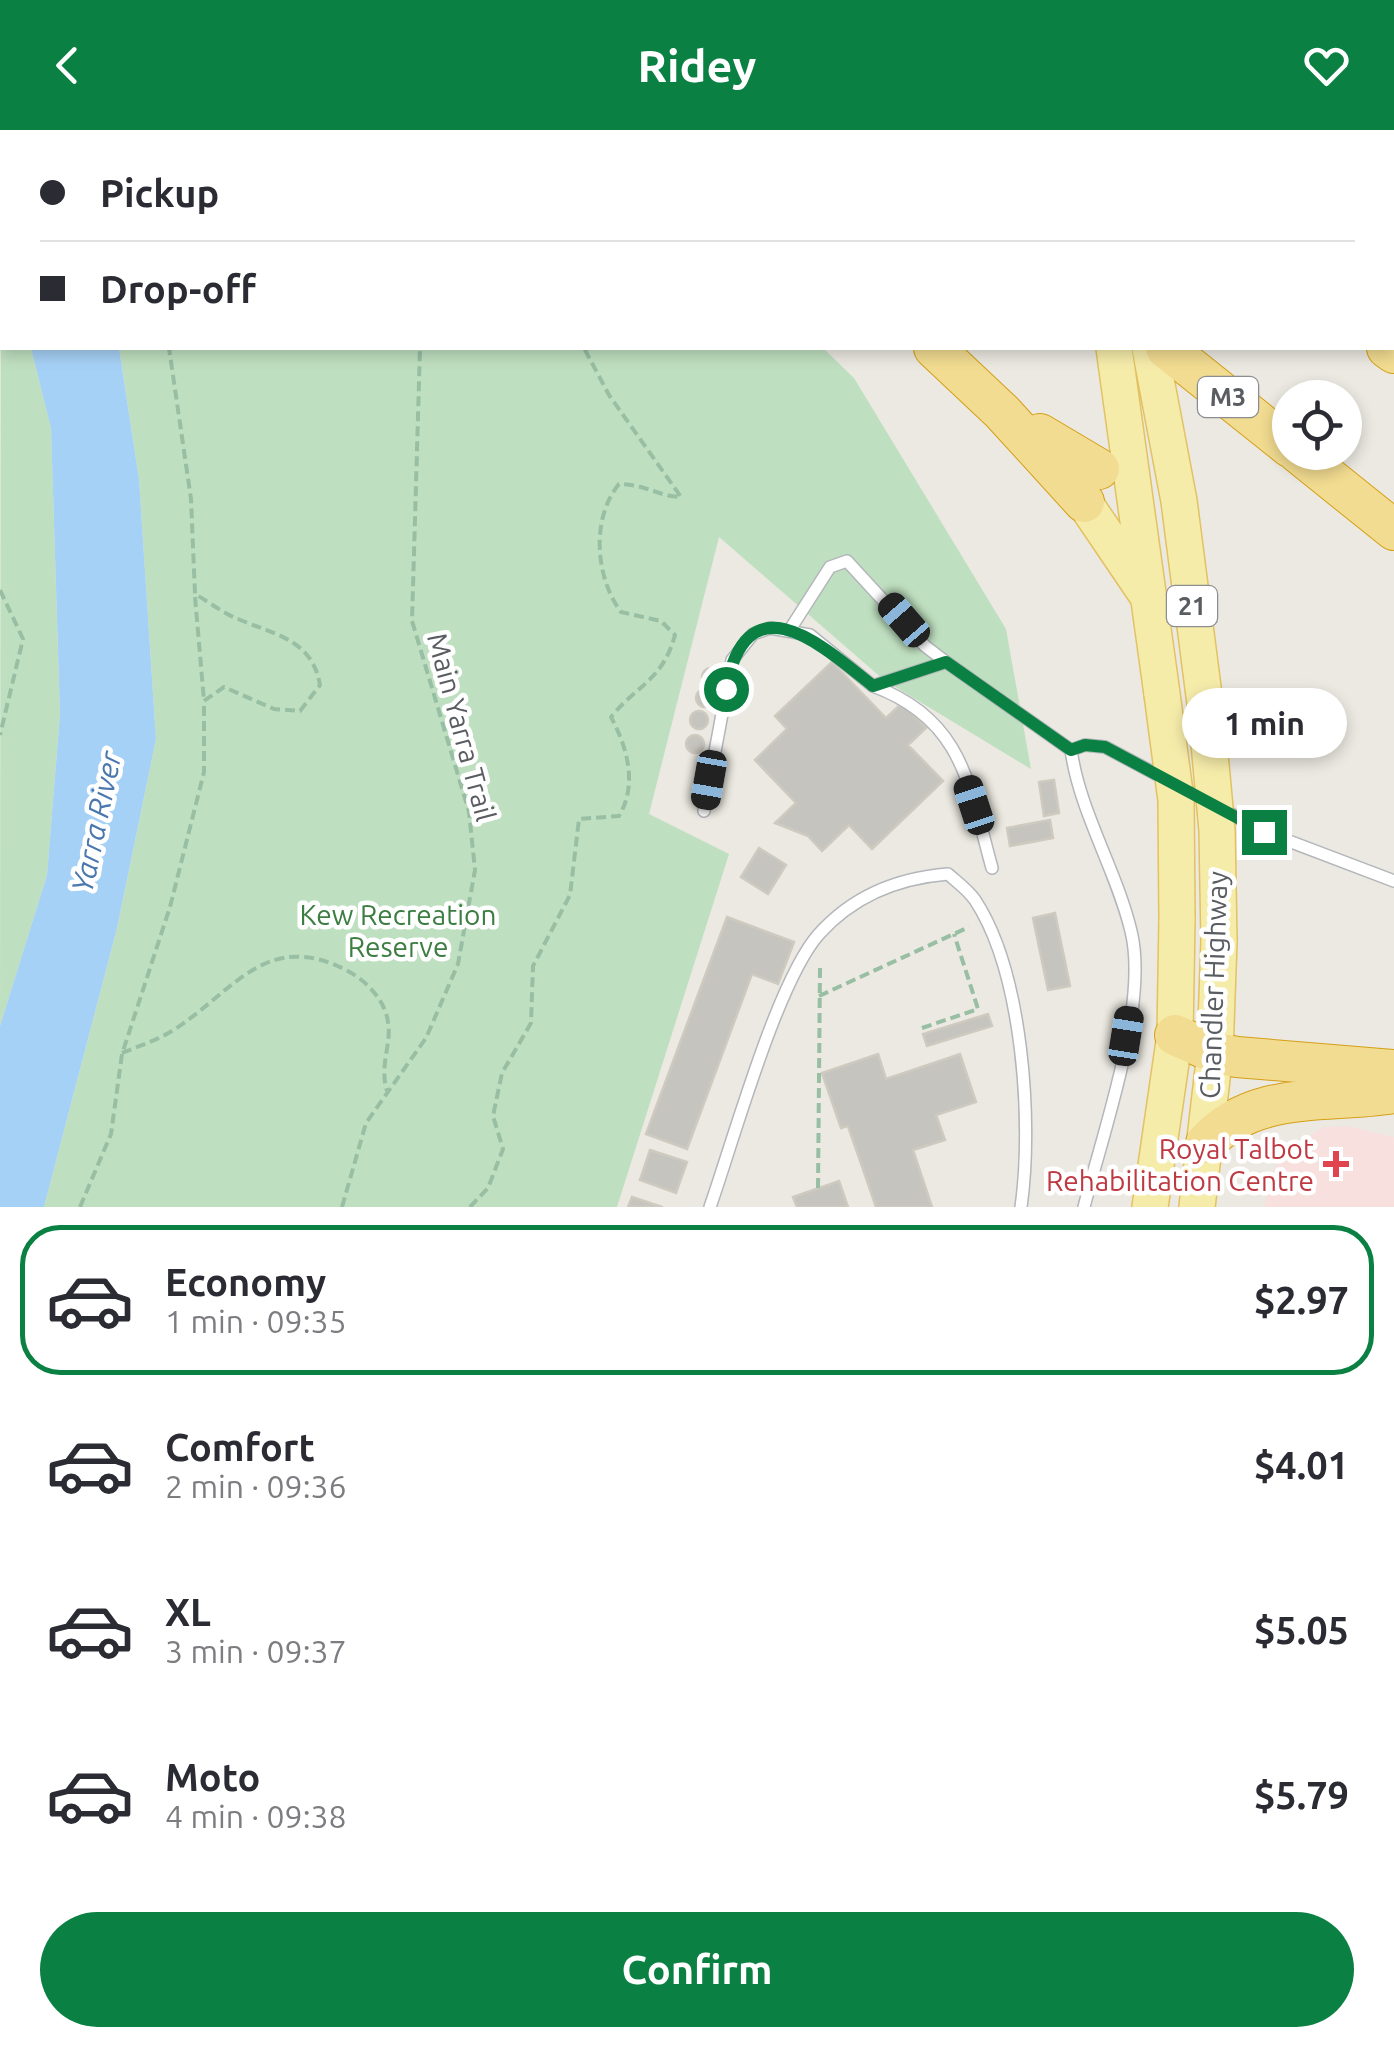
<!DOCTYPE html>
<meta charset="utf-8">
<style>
body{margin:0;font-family:Ubuntu,sans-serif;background:#f7f7f7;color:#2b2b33;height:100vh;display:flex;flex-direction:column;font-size:38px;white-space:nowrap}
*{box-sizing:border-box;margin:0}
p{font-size:32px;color:#7c7c81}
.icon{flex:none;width:55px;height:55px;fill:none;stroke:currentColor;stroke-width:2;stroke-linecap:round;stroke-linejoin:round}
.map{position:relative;height:1077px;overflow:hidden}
.side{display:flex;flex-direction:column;background:#fff;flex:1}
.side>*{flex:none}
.hud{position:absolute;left:0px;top:0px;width:1395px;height:220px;box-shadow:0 5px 15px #0003;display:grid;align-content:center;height:220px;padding:0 40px;background:#fff}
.controls{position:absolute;left:1272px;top:250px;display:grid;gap:20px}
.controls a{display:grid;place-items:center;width:90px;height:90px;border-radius:50%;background:#fff;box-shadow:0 5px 15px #0003;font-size:50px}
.end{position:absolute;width:45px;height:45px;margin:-22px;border:12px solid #0b8043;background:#fff;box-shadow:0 0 0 5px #fff}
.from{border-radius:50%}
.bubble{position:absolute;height:70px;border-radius:35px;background:#fff;box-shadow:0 5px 15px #0003;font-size:32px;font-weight:700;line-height:70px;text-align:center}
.car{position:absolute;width:30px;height:60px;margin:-30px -15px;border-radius:12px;box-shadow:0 0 8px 2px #0007;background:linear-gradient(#222 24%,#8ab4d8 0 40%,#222 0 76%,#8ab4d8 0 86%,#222 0)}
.hud b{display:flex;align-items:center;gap:35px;height:95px;font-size:38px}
.hud b+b{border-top:2px solid #e1e1e2}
.hud i{width:25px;height:25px;background:#2b2b33}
ul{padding:18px 0 0;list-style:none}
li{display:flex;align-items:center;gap:30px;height:150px;margin:0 20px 15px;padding:0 20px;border:5px solid transparent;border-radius:40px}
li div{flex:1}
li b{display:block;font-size:38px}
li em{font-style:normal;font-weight:700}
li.selected{border-color:#0b8043}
li>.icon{width:90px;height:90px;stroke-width:1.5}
.cta{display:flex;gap:20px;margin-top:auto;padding:20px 40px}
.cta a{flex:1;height:115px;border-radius:60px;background:#0b8043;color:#fff;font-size:40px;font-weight:700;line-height:115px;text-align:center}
header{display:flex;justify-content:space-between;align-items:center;height:130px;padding:0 40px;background:#0b8043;color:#fff;font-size:45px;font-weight:700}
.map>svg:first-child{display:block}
</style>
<header><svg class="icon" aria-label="back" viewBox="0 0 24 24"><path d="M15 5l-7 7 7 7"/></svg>Ridey<svg class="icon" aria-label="heart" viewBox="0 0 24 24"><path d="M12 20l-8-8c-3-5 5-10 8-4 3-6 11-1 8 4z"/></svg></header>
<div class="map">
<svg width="1394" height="1077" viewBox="0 0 1394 1077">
<rect width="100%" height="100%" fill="#ebe9e1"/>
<path fill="#f7e0dd" d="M1348,996L1394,1007V1077H1264L1272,1043L1282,1024L1323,997Z"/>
<path fill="#bfe0c0" d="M89,0H614L616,2H89Z
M1173,0H1331L1333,2H1177Z
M1,86L2,218H31L51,297L60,584L47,745L0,896Z
M119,218H823L854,248L1006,499L1031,639L884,550L719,407L649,684L729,724L617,1077H44L117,798L156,609L139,349Z"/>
<path fill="#a6d1f6" d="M0,0L89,2H2V94Z
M31,218H119L139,349L156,609L117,798L44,1077H0V896L47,745L60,584L51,298Z"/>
<path fill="#c6c4be" stroke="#cfcac0" stroke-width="2.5" d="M832,532L886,588L902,573L926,598L908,615L943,651L872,719L849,695L822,721L808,706L775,693L796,673L755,630L787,599L775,586Z
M702 547a9 9 0 1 1 18 0a9 9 0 1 1-18 0Z
M696 568a9 9 0 1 1 18 0a9 9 0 1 1-18 0Z
M690 590a9 9 0 1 1 18 0a9 9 0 1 1-18 0Z
M686 614a9 9 0 1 1 18 0a9 9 0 1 1-18 0Z
M1054,650L1059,683L1044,686L1039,652Z
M1050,690L1053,708L1010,716L1007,698Z
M759,718L786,735L768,764L741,747Z
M1055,783L1070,856L1048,860L1033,788Z
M727,787L794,812L778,854L752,844L687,1019L646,1004Z
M988,884L992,896L927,916L923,904Z
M878,924L886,949L960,924L976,972L936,985L945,1010L913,1020L932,1077H876L848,996L841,998L822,943Z
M650,1020L687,1032L676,1063L640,1050Z
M839,1051L848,1077H797L793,1067Z
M632,1067L662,1077H663H628Z"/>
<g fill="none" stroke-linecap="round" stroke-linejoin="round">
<defs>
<path id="service" d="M789,501L830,437L847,431L925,516L946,532
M873,556C963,589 969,655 992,738
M704,681L732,530L753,504L770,498L810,505L873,556L946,532L1071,620
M710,1077C733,1012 777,851 819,804C853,766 898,748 948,744C957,752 968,760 975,770C1023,843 1033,993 1021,1077
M1084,1077C1103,1002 1149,874 1131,801C1116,739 1080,683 1071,620L1085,615L1105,617L1265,702L1394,751"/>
<path id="primary" d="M1080,0V2
M1114,218L1162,564
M1150,218L1179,371L1206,581
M1084,372L1147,465
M1150,1077L1175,905L1177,789
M1197,1077L1215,923L1219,811"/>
<path id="motorway" d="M703,0L705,2
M871,0L874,2
M1106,0L1109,2
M1362,0L1364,2
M1392,37L1394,39
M934,218L1002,282L1084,372
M1166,218L1290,317
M1387,218L1394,223
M1040,304L1099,339
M1297,322L1394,400
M1175,905L1215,923L1237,927L1394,940
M1206,1013C1255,959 1328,974 1394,963"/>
</defs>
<use href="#service" stroke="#b3b6ba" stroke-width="14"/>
<use href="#primary" stroke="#e2c262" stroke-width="38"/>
<use href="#motorway" stroke="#d59f16" stroke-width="42"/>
<path stroke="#98bea4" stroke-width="4" stroke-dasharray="10 5" stroke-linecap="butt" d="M137,0V2
M534,0L535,2
M426,2V0
M0,460L23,509L0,605
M195,467L204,571
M819,866L969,797
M922,898L978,879L954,804
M122,923C139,916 157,910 172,901C234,862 265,799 346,840C366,850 385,870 388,892C392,914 379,935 387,961
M818,1058L820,838
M80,1077L111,1004L122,924L170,777L204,642V571L224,557L274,579L300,581L320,555C312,509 275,505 238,489C223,483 209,472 195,464L191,369L169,218
M342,1077L366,993L426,908L458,834L475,740L469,682L412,491L420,218
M470,1077L488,1058L503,1019L493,986L502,943L531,893L533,836L570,765L579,689L619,686C638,654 627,617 611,587C637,555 663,550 675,505L661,491L621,482C595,447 591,388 619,354C645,354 660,367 681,367L609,265L584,218"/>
<use href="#service" stroke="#fff" stroke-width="11"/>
<use href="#primary" stroke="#f6ecaa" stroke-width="35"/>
<use href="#motorway" stroke="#f2dc91" stroke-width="40"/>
<defs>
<path id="primary-bridge" d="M1162,564L1176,670L1177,789
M1206,581L1217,700L1219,811"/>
</defs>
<use href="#primary-bridge" stroke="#e2c262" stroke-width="38" stroke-linecap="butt"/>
<use href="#primary-bridge" stroke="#f6ecaa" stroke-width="35"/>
</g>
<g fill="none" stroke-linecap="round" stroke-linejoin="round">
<path stroke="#0b8043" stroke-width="12" d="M726,559C747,448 821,514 873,556L946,532L1071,620L1085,615L1105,617L1264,702"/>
</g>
<path fill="#e0444e" stroke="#fff" stroke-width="4" d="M1331 1019h10v10h10v10h-10v10h-10v-10h-10v-10h10z"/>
<g text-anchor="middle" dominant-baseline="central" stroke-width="9" stroke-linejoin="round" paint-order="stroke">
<g fill="#fff" stroke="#8b8d90" stroke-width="2.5">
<rect x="1198" y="247" width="60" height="40" rx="8"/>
<rect x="1167" y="456" width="50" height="40" rx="8"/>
</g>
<g font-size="25" font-weight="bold" fill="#595c60">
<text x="1228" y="267">M3</text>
<text x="1192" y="476">21</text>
</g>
<g font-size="28" fill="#595c60" stroke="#fff">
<text transform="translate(462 597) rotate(75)">Main Yarra Trail</text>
<text transform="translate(1213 855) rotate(-88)">Chandler Highway</text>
</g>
<g font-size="28" fill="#3c7d41" stroke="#fff">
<text x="398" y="784">Kew Recreation<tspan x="398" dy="32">Reserve</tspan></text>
</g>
<g font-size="28" fill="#be3a42" stroke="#fff" text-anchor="end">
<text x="1314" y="1018">Royal Talbot<tspan x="1314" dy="32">Rehabilitation Centre</tspan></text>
</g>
<g font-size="30" font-style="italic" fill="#4977ae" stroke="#fff">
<text transform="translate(96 692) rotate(-78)">Yarra River</text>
</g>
</g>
</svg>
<div class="controls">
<a><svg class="icon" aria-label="locate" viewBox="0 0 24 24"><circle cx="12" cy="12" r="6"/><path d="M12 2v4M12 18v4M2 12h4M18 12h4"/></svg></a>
</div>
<i class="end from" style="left:726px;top:559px"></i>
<i class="end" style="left:1264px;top:702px"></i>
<div class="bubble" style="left:1182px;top:558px;width:165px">1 min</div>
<i class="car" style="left:904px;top:490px;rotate:319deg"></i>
<i class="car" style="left:709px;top:650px;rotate:190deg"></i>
<i class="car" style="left:974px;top:675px;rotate:342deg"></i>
<i class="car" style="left:1126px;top:906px;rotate:9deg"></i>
<div class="hud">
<b><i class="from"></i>Pickup</b>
<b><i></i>Drop-off</b>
</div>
</div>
<section class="side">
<ul>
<li class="selected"><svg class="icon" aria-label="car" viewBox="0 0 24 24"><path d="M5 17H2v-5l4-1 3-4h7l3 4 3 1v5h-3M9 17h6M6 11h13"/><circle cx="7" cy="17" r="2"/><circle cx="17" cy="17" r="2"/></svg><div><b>Economy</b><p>1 min · 09:35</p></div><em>$2.97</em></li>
<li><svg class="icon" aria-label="car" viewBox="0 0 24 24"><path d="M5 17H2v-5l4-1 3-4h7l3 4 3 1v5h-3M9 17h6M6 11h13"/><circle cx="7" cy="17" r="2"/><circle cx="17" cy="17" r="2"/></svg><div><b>Comfort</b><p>2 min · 09:36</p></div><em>$4.01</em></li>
<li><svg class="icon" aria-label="car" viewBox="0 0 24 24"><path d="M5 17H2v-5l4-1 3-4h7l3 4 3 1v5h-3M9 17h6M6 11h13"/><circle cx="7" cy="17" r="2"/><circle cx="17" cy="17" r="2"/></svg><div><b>XL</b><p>3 min · 09:37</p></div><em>$5.05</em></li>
<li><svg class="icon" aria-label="car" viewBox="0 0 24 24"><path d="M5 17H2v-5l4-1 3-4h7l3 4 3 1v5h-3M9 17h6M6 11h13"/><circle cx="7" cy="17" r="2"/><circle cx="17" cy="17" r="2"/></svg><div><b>Moto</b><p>4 min · 09:38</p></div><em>$5.79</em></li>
</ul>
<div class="cta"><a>Confirm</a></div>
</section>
